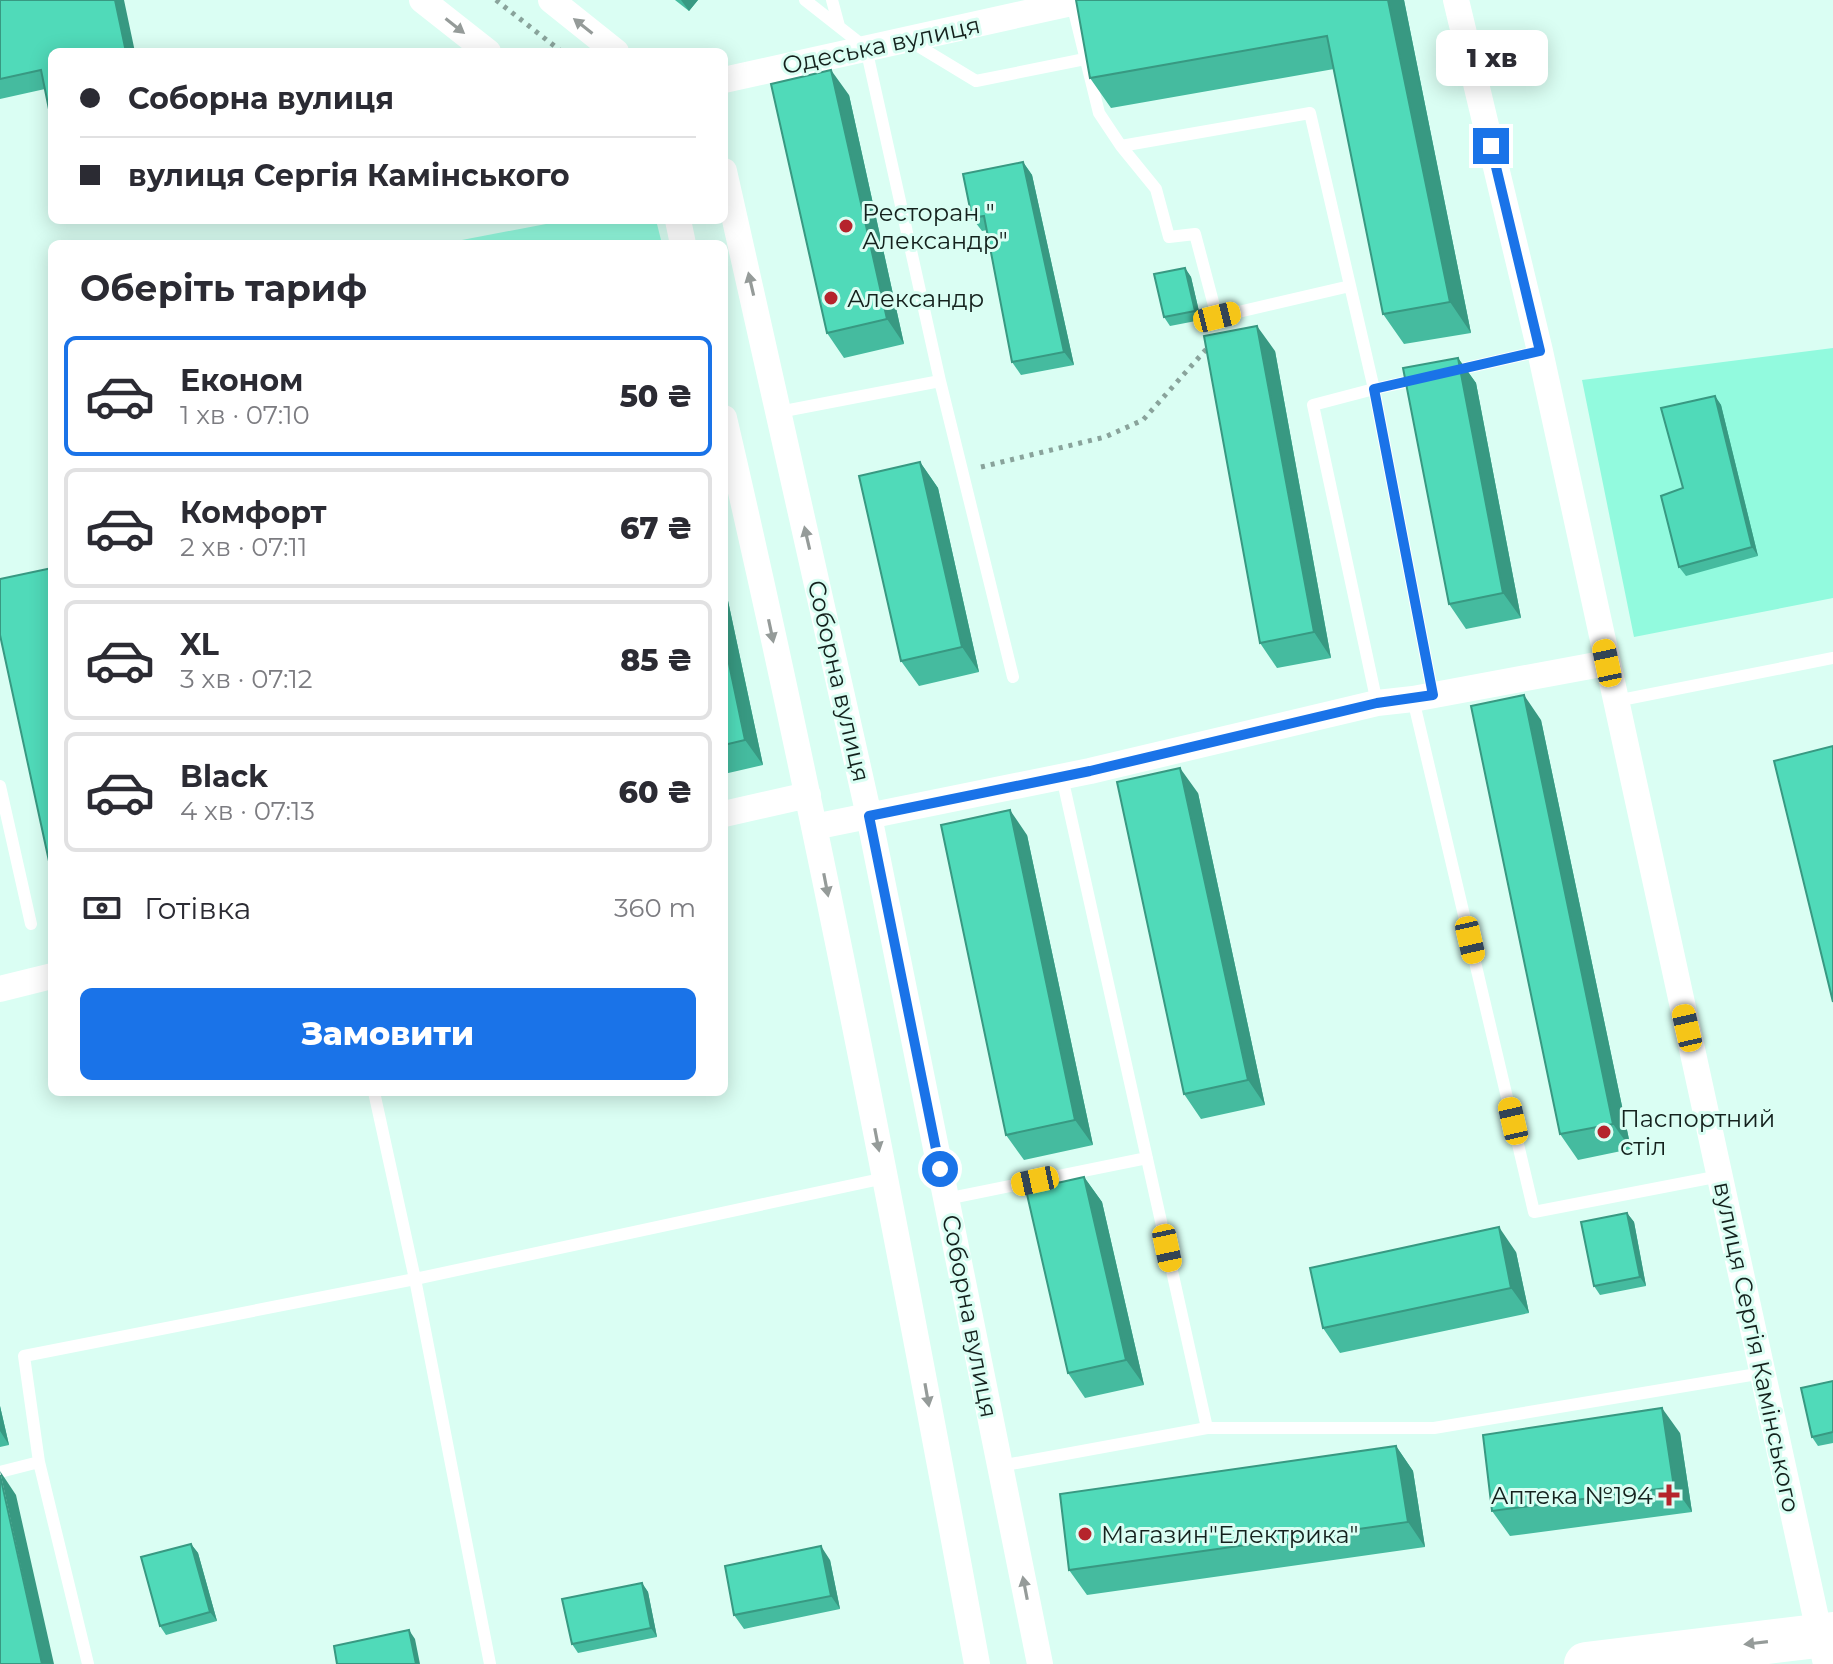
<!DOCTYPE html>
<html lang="uk">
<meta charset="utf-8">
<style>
body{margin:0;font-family:Montserrat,sans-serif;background:#f2f2f3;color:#2b2b33;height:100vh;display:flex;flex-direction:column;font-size:30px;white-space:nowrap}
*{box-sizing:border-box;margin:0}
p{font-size:26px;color:#7c7c81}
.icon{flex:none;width:44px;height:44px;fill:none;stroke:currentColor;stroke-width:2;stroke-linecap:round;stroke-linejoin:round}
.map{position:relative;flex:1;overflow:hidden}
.side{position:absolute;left:48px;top:240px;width:680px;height:856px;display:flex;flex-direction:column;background:#fff;border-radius:12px;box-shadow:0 4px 20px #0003}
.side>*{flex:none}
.hud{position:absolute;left:48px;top:48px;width:680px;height:176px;border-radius:12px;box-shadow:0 4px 20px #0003;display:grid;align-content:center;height:176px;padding:0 32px;background:#fff}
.end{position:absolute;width:36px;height:36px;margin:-18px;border:10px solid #1a73e8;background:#fff;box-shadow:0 0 0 4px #fff}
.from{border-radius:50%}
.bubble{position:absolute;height:56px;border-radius:12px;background:#fff;box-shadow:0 4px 20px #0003;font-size:26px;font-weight:800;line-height:56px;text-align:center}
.car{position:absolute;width:24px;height:48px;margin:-24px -12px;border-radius:10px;box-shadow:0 0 6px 2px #0007;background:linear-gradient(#f5c518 24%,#345 0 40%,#f5c518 0 76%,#345 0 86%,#f5c518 0)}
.hud b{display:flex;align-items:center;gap:28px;height:76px;font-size:30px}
.hud b+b{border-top:2px solid #e1e1e2}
.hud i{width:20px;height:20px;background:#2b2b33}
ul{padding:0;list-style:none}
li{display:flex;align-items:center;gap:24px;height:120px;margin:0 16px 12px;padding:0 16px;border:4px solid #e1e1e2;border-radius:12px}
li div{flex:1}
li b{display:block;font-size:30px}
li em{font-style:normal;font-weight:800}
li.current{border-color:#1a73e8}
li>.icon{width:72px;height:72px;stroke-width:1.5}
h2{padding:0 32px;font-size:36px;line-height:96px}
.pay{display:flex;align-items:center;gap:20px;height:88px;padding:0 32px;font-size:30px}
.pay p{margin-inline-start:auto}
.primary-button{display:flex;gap:16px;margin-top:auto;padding:16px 32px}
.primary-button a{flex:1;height:92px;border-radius:12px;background:#1a73e8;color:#fff;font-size:32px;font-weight:800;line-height:92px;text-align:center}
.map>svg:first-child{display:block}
</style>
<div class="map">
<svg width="1833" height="1664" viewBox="0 0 1833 1664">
<rect width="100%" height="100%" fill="#dafef3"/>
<path fill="#92fade" d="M567,220H656L662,244H441Z
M1833,348V598L1634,637L1582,380Z"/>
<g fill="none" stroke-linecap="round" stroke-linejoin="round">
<path stroke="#89a39b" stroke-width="5" stroke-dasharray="4 6" stroke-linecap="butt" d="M496,0L562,52
M981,467L1105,437L1143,420L1210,345"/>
<path stroke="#fff" stroke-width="12" d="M832,0L839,26
M1072,3L1099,113L1121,146L1310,113L1374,389L1313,405L1377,703
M910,41L976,81L1085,59
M1121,146L1156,189L1169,237L1195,234L1217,317L1350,286
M1453,371L1540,351
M1419,379L1374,389L1433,695
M940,381L1013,677
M779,412L940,381L866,48L805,0
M1413,699L1534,1212L1720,1176
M1616,701L1833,658
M0,786L31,924
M374,1092L415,1279L490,1664
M946,1199L1147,1158
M1207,1428H1434L1763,1373
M39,1462L88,1664
M1000,1466L1207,1428L1062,777
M0,1472L39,1462L24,1356L415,1279L885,1178"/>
<path stroke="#fff" stroke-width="26" d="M422,0L488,52
M551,0L616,52
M1456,0L1540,351L1826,1664
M724,80L1085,0
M724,171L869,816L1040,1664
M678,220L683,244
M724,418C820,831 900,1247 977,1664
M724,814L808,795
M814,827L1090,771L1377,703L1413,699L1607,663
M0,989L52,976"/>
<path stroke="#fff" stroke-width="44" d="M1586,1664L1833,1634"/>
</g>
<path fill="#45bb9f" d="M0,0H124L45,89L0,99Z
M675,0H698L689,11Z
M1079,0H1404L1471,333L1404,344L1383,314L1334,69L1111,108L1090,78Z
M849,95L904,344L844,358L827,333Z
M1023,162L1032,175L1074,365L1021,375L1012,362L987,230L982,231L972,218Z
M1185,268L1191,277L1201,320L1170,326L1164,317Z
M1275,351L1331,658L1277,668L1260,643Z
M1458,358L1476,383L1521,618L1466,629L1449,604Z
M1715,396L1721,405L1758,556L1686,576L1679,567L1683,488Z
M920,462L938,488L979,672L919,686L901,661Z
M724,582L763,765L724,774Z
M1541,720L1631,1149L1578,1160L1560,1134Z
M1198,793L1265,1105L1201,1119L1184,1094Z
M1027,835L1093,1145L1024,1160L1006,1135Z
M1084,1177L1102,1202L1144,1385L1085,1398L1068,1373Z
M1627,1213L1634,1222L1646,1286L1600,1295L1594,1286Z
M1516,1252L1529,1313L1340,1353L1323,1328Z
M1833,1381V1443L1818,1446L1812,1437Z
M0,1406L9,1445L0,1447Z
M1680,1433L1692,1512L1510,1536L1492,1511Z
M1396,1446L1413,1471L1425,1547L1087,1595L1069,1570Z
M191,1544L198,1553L217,1621L166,1635L160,1626Z
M830,1560L840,1609L744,1629L734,1615Z
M642,1583L648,1592L657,1637L578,1653L572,1644Z"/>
<path fill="#389982" d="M115,0H124L135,52H126Z
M681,0H698L689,11Z
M1388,0H1404L1471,333L1450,302Z
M831,70L849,95L904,344L887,319Z
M1023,162L1032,175L1074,365L1064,352Z
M1185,268L1191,277L1201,320L1195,311Z
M1257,326L1275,351L1331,658L1314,632Z
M1458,358L1476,383L1521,618L1503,593Z
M1715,396L1721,405L1758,556L1752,547Z
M920,462L938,488L979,672L962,647Z
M724,582L763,765L745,740L724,640Z
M1524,695L1541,720L1631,1149L1613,1124Z
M1180,768L1198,793L1265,1105L1248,1080Z
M1010,810L1027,835L1093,1145L1075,1120Z
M1084,1177L1102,1202L1144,1385L1126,1360Z
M1627,1213L1634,1222L1646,1286L1640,1277Z
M1499,1227L1516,1252L1529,1313L1511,1288Z
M0,1406L9,1445L0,1431Z
M1662,1408L1680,1433L1692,1512L1674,1487Z
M1396,1446L1413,1471L1425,1547L1408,1522Z
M0,1471L16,1495L54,1664H42Z
M191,1544L198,1553L217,1621L210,1612Z
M821,1546L830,1560L840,1609L831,1596Z
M642,1583L648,1592L657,1637L651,1628Z
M409,1630L415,1639L420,1664H416Z"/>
<path fill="#50dab9" stroke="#389982" stroke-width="2" d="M0,0H115L126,52H52V124L41,70L0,79Z
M1076,0H1388L1450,302L1383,314L1327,36L1090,78Z
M831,70L887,319L827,333L771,84Z
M1023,162L1064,352L1012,362L984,216L972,218L963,174Z
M1185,268L1195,311L1164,317L1154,274Z
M1257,326L1314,632L1260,643L1204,336Z
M1458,358L1503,593L1449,604L1403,368Z
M1715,396L1752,547L1679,567L1661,496L1683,488L1661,408Z
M920,462L962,647L901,661L859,476Z
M52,568V875L0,635V579Z
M724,640L745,740L724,745Z
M1524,695L1613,1124L1560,1134L1471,706Z
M1833,746V1002L1774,761Z
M1180,768L1248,1080L1184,1094L1117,782Z
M1010,810L1075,1120L1006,1135L941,825Z
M1084,1177L1126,1360L1068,1373L1026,1190Z
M1627,1213L1640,1277L1594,1286L1581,1222Z
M1499,1227L1511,1288L1323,1328L1310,1268Z
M1833,1381V1432L1812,1437L1801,1388Z
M1662,1408L1674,1487L1492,1511L1483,1435Z
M1396,1446L1408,1522L1069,1570L1060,1494Z
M0,1475L42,1664H0Z
M191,1544L210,1612L160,1626L141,1557Z
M821,1546L831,1596L734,1615L725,1566Z
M642,1583L651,1628L572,1644L562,1599Z
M409,1630L416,1664H337L334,1646Z"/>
<defs><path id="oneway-solid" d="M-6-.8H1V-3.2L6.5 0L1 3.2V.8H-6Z" transform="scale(2)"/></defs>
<g fill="#959b99">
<use href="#oneway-solid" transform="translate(455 26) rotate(38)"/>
<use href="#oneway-solid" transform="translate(583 26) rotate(-142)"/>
<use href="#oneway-solid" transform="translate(751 284) rotate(-103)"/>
<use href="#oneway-solid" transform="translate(807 538) rotate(-103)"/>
<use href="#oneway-solid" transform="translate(771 631) rotate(78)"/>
<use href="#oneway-solid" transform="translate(826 885) rotate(79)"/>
<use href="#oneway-solid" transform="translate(877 1140) rotate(79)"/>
<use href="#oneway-solid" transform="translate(927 1395) rotate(80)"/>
<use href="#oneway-solid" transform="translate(1025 1588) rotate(-101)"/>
<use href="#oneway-solid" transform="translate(1756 1643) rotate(173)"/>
</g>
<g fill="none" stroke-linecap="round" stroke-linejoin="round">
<path stroke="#1a73e8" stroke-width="10" d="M940,1169L869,816L1090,771L1377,703L1433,695L1374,389L1540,351L1491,146"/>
</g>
<g fill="#b5242c" stroke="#dafef3" stroke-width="3">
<circle cx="846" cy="226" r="8"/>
<circle cx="831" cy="298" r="8"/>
<circle cx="1604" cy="1132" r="8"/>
<path d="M1665 1483h8v8h8v8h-8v8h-8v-8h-8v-8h8z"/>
<circle cx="1085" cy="1534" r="8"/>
</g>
<g text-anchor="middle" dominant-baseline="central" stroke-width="6" stroke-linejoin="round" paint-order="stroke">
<g font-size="24" fill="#14211d" stroke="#dafef3">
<text transform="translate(881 45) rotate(-12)">Одеська вулиця</text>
<text transform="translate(839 681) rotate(77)">Соборна вулиця</text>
<text transform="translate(970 1316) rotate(79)">Соборна вулиця</text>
<text transform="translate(1757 1347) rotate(78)">вулиця Сергія Камінського</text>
</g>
<g font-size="24" fill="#14211d" stroke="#dafef3" text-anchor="start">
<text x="862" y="212">Ресторан "<tspan x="862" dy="28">Александр"</tspan></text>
<text x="847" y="298">Александр</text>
<text x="1620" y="1118">Паспортний<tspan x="1620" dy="28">стіл</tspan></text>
<text x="1653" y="1495" text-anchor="end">Аптека №194</text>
<text x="1101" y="1534">Магазин"Електрика"</text>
</g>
</g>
</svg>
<i class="end from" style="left:940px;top:1169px"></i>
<i class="end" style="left:1491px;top:146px"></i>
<div class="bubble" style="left:1436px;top:30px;width:112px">1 хв</div>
<i class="car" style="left:1217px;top:317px;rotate:76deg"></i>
<i class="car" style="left:1607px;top:663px;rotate:348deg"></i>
<i class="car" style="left:1470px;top:940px;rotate:167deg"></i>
<i class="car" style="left:1687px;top:1028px;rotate:347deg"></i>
<i class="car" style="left:1513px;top:1121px;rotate:347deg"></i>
<i class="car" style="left:1035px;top:1181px;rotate:258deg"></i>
<i class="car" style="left:1167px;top:1248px;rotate:168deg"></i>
<div class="hud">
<b><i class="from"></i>Соборна вулиця</b>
<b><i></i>вулиця Сергія Камінського</b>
</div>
<section class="side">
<h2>Оберіть тариф</h2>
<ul>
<li class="current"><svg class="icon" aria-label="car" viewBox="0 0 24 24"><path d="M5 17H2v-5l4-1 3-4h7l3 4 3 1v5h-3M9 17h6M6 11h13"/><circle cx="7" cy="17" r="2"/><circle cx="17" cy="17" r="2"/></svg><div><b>Економ</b><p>1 хв · 07:10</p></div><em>50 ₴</em></li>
<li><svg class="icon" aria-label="car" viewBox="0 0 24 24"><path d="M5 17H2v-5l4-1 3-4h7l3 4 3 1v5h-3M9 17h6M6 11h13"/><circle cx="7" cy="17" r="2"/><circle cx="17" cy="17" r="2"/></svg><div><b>Комфорт</b><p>2 хв · 07:11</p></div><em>67 ₴</em></li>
<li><svg class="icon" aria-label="car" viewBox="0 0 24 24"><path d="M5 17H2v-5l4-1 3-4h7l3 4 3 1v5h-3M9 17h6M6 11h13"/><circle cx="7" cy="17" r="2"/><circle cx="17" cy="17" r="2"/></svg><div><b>XL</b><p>3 хв · 07:12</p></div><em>85 ₴</em></li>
<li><svg class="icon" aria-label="car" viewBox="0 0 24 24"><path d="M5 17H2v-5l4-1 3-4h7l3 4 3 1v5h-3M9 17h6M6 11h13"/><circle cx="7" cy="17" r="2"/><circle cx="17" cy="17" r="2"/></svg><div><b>Black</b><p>4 хв · 07:13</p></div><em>60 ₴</em></li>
</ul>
<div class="pay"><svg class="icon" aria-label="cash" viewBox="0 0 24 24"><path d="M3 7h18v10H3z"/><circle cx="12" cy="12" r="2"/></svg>Готівка<p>360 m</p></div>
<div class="primary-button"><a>Замовити</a></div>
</section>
</div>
